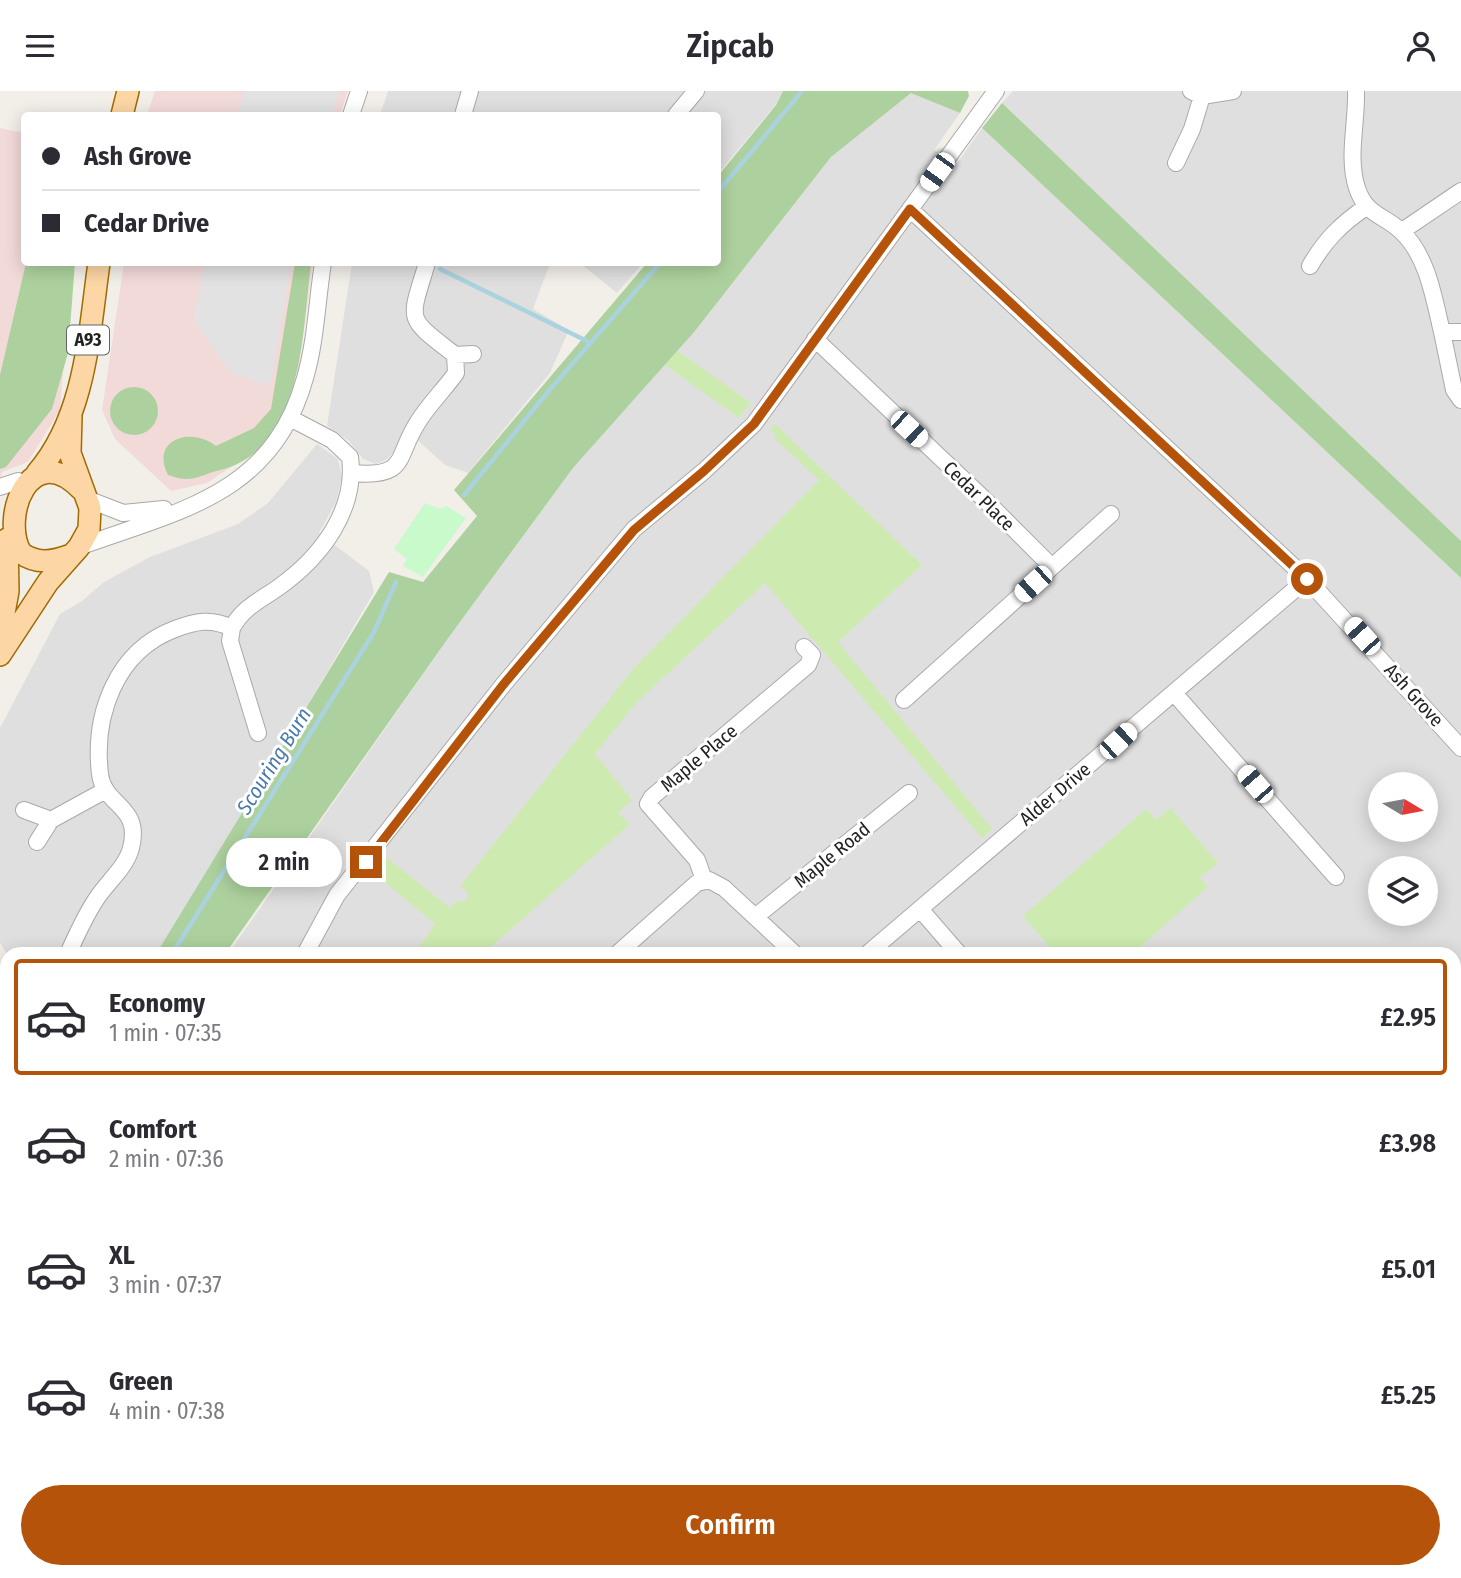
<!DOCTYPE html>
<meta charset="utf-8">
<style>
body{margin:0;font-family:"Fira Sans Condensed",sans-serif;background:#f2f2f3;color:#2b2b33;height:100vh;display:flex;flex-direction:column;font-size:26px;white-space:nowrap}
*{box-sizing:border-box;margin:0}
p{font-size:23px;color:#7c7c81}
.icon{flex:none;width:38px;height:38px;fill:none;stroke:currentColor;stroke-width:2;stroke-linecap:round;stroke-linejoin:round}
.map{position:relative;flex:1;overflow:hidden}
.drawer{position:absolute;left:0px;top:856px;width:1461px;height:632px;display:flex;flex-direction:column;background:#fff;border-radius:21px 21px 0 0;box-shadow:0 4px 18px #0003}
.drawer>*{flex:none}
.top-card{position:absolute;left:21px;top:21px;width:700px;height:154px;border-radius:7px;box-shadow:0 4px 18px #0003;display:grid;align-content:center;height:154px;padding:0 21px;background:#fff}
.needle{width:46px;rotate:100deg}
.fabs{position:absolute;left:1368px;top:681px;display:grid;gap:14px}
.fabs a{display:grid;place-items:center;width:70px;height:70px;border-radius:50%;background:#fff;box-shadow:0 4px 18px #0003;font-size:35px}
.end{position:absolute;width:32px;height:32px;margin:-16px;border:9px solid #b45309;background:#fff;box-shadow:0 0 0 4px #fff}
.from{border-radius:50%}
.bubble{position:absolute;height:49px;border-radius:24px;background:#fff;box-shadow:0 4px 18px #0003;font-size:23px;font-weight:600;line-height:49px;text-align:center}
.car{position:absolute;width:21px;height:42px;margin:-21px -10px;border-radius:9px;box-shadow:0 0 5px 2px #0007;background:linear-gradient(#fff 24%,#345 0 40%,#fff 0 76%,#345 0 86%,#fff 0)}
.top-card b{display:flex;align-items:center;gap:24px;height:66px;font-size:26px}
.top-card b+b{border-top:2px solid #e1e1e2}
.top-card i{width:18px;height:18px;background:#2b2b33}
ul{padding:12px 0 0;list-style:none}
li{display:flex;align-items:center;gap:21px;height:116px;margin:0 14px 10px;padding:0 7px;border:4px solid transparent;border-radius:7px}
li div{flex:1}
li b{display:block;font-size:26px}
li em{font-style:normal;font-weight:600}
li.current{border-color:#b45309}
li>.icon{width:63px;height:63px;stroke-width:1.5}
.button{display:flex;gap:14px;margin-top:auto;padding:14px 21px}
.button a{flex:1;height:80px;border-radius:42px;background:#b45309;color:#fff;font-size:28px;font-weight:600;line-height:80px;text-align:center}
header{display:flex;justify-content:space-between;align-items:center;height:91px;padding:0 21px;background:#fff;font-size:32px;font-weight:600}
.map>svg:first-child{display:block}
</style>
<header><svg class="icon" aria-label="menu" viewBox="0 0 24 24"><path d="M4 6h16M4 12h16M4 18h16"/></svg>Zipcab<svg class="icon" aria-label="person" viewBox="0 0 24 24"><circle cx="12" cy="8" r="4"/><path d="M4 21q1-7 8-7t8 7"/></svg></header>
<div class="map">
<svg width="1461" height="1487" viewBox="0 0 1461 1487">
<rect width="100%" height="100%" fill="#f2efe9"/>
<path fill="#e0dfdf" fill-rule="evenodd" d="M388,0H783L776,13L718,83V24H380Z
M905,0H916L960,22L934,59L956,74L982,37L1461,487V1413L1454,1421V863H228L449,546L573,377L695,240L831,66ZM1381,693H1426V738H1381ZM1381,777H1426V822H1381Z
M1013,0H1461V450L1002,12Z
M352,172H550L533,218L569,239L550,282L468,382L445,374L404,337L394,361L386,369L376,373L363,368L348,349L327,335Z
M580,172H643L617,202Z
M317,353L338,368L342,386L336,411L319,442L369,480L374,501L285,653L156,863H7L0,852V637L60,523L82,510L104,491L150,466L238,433L268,412Z
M0,936L7,961V1061L0,1072Z
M7,1271V1480L1407,1481L1401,1487H0V1279Z"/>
<path fill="#f2dad9" d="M155,0H348L340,24H147Z
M0,37L24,42V172H72L60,319L28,371L2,381L0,389Z
M124,172H313L299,275L284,313L243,368L207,392L171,400L115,348L102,319Z"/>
<path fill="#cdebb0" d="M678,260L751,312L739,327L665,274Z
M775,333L922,474L838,551L992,738L982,747L765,492L637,611L595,663L632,709L618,722L630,733L483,863H415L435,833L375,783L387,767L450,817L458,809L464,812L469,803L460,795L635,576L819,389L775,348V343L770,339Z
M1171,717L1218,772L1200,787L1208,796L1132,863H1056L1023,825L1146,718L1156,729Z"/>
<path fill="#add19e" d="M783,0H968L969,5L960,22L911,2L831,66L695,240L573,377L449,546L225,863H156L389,481L423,491L477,425L454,399L647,172H718V85L776,14Z
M1002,12L1461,450V487L982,37Z
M26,172H75L68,262L52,318L6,376L0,378V284Z
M295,172H311C302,242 304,358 220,379C197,385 192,393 168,384C150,349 190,335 216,355L254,337L271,318Z
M110 320a24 24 0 1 1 48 0a24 24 0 1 1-48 0Z
M7,1116V1235L0,1261V1128Z"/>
<path fill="#c8facc" d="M425,412L440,418L446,415L466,427L423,486L403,475L407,468L394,458Z"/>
<path fill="#e2e2e2" d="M244,0H340L332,24H237Z
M204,172H291L270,295L231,282L194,230Z"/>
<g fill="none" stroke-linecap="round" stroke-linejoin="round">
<path stroke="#aad3df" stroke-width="4.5" d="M718,101L802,0
M440,178L591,252
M464,404L547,302L660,172
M172,863L374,541L396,491
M0,1132L7,1120"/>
<defs>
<path id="minor" d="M1191,0L1202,5L1233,0
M1356,0C1357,32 1347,67 1357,97C1366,125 1385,124 1402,141C1428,166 1434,208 1442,241H1461
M351,24L359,0
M463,24L470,0
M676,24L696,0
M1176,72L1192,38L1202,5
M910,118L1307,488L1461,657
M1402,140L1461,100
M1310,175C1325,149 1341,133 1366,116
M1442,241L1454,299L1461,309
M815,248L983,407L1052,476
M455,264L473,263
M352,382C409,387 395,366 418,331C429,313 444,299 456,282L455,264C405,225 409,232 427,172
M0,396L18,390
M87,408L123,422L164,418
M79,456C178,420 273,404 305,287C316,250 317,209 323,172
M232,537L230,550L258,642
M1174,602L1336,786
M904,609L1111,423
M24,719L51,729L104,700
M37,751L51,729
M704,789L697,769L648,713L652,706L808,574L812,564L804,556
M920,818L959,863
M755,826L909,702
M68,863C76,845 84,827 95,810C105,793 126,777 131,757C142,714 104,716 100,683C93,624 116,560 175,538C196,530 211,527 232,537C243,516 261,509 279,496C321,466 357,419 350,366L332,349L290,327
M305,863L337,804L503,594L634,438L704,380L754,333L996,0
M617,863L697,792L709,789L724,797L795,863
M867,863L1307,488
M1454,900L1461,894
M0,1086L7,1076
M1454,1105L1461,1100
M1454,1430L1461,1422
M1454,1448L1461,1450
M0,1467L7,1443
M201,1480L203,1487
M872,1480L878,1487
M1274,1480L1282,1487
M288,1487L289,1480
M418,1487L419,1480
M698,1487L699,1480
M767,1487L773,1480
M1016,1487L1024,1480
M1409,1487L1414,1480"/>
<path id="major" d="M122,24L128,0
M37,382C86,325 89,242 99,172
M68,465C52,471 36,473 21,462C0,426 30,347 81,398
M0,544L8,500L7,448
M0,564L48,491L79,456L89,438L90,417L70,362L71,325"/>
</defs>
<use href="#minor" stroke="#a9a9a9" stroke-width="18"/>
<use href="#major" stroke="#a06b00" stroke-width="24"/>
<use href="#minor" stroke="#fff" stroke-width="16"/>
<use href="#major" stroke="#fcd6a4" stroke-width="21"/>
</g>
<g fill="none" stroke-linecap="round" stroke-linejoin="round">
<path stroke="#b45309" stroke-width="9" d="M366,771L503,594L634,439L704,380L754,333L910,118L1307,488"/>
</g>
<g text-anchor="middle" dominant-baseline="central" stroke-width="6" stroke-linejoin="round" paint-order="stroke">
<rect fill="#fff" stroke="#646464" stroke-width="2" x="67" y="234.5" width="42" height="29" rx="5"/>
<g font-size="18" font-weight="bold" fill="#222">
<text x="88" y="249">A93</text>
</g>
<g font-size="19" fill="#222" stroke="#fff">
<text transform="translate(979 405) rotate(44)">Cedar Place</text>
<text transform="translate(1414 604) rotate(48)">Ash Grove</text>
<text transform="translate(699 667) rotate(-40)">Maple Place</text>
<text transform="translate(1055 703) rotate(-40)">Alder Drive</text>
<text transform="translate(832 764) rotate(-39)">Maple Road</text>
</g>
<g font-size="21" font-style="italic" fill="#4a7aab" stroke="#fff">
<text transform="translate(274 670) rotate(-58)">Scouring Burn</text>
</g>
</g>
</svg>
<div class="fabs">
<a><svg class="needle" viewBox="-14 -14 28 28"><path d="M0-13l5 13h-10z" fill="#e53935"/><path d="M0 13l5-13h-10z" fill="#7c7c81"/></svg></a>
<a><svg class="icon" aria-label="layers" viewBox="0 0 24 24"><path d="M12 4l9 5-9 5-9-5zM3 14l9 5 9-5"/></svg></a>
</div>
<i class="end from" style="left:1307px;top:488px"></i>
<i class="end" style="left:366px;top:771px"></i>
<div class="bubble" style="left:226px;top:747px;width:116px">2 min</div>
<i class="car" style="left:937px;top:81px;rotate:216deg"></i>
<i class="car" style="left:909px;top:338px;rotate:133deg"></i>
<i class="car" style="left:1033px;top:493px;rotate:228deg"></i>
<i class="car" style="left:1362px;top:545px;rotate:318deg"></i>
<i class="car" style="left:1118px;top:650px;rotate:47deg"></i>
<i class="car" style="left:1255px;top:693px;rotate:319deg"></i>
<div class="top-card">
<b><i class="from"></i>Ash Grove</b>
<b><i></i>Cedar Drive</b>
</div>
<section class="drawer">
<ul>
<li class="current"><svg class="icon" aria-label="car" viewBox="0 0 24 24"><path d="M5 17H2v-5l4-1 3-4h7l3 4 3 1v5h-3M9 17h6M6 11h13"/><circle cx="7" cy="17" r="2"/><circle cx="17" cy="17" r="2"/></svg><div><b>Economy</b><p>1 min · 07:35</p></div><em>£2.95</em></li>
<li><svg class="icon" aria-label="car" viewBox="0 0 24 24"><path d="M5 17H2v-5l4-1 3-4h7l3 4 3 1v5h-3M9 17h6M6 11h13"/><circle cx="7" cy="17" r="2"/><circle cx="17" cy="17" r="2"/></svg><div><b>Comfort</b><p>2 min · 07:36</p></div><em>£3.98</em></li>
<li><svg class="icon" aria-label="car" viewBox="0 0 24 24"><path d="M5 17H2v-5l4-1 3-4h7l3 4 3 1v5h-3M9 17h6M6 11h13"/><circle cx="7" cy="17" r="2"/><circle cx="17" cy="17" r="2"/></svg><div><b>XL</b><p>3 min · 07:37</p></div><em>£5.01</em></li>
<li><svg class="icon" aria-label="car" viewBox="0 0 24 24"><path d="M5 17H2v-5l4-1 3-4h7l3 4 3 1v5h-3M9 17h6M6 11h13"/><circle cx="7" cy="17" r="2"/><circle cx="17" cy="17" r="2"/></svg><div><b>Green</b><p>4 min · 07:38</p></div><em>£5.25</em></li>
</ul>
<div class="button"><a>Confirm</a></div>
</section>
</div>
